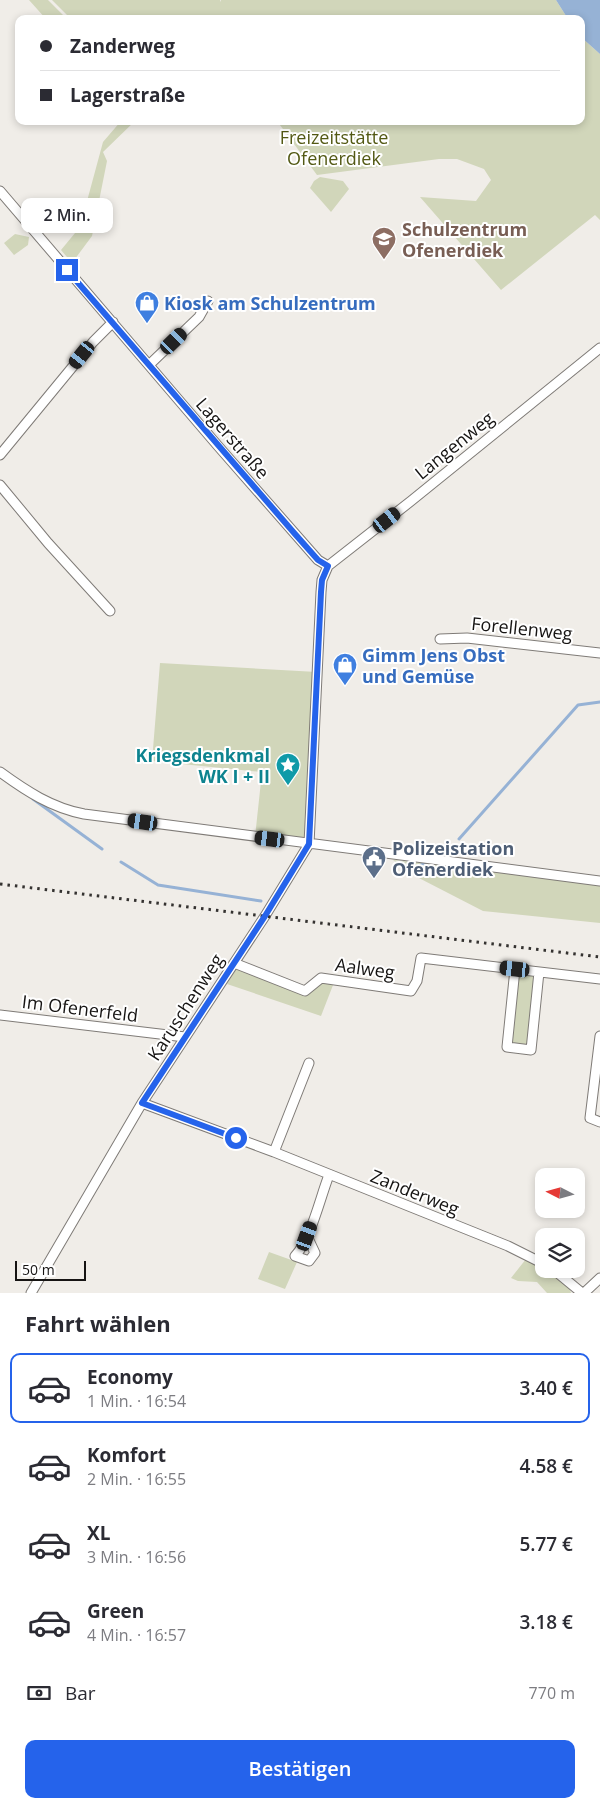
<!DOCTYPE html>
<html lang="de">
<meta charset="utf-8">
<style>
body{margin:0;font-family:"Open Sans",sans-serif;background:#f7f7f7;color:#2b2b33;height:100vh;display:flex;flex-direction:column;font-size:19px;white-space:nowrap}
*{box-sizing:border-box;margin:0}
p{font-size:16px;color:#7c7c81}
.icon{flex:none;width:28px;height:28px;fill:none;stroke:currentColor;stroke-width:2;stroke-linecap:round;stroke-linejoin:round}
.map{position:relative;height:1293px;overflow:hidden}
.drawer{display:flex;flex-direction:column;background:#fff;flex:1}
.drawer>*{flex:none}
.top-card{position:absolute;left:15px;top:15px;width:570px;height:110px;border-radius:10px;box-shadow:0 2px 8px #0003;display:grid;align-content:center;height:110px;padding:0 25px;background:#fff}
.needle{width:32px;rotate:276deg}
.controls{position:absolute;left:535px;top:1168px;display:grid;gap:10px}
.controls a{display:grid;place-items:center;width:50px;height:50px;border-radius:10px;background:#fff;box-shadow:0 2px 8px #0003;font-size:25px}
.scale{position:absolute;left:15px;bottom:12px;width:71px;box-sizing:border-box;padding-left:5px;border:2px solid #161413;border-top:0;font-size:14px;line-height:18px;white-space:nowrap;color:#161413;-webkit-text-stroke:4px #fff;paint-order:stroke}
.end{position:absolute;width:22px;height:22px;margin:-11px;border:6px solid #2563eb;background:#fff;box-shadow:0 0 0 2px #fff}
.from{border-radius:50%}
.bubble{position:absolute;height:35px;border-radius:10px;background:#fff;box-shadow:0 2px 8px #0003;font-size:16px;font-weight:600;line-height:35px;text-align:center}
.car{position:absolute;width:15px;height:30px;margin:-15px -8px;border-radius:6px;box-shadow:0 0 4px 1px #0007;background:linear-gradient(#222 24%,#8ab4d8 0 40%,#222 0 76%,#8ab4d8 0 86%,#222 0)}
.top-card b{display:flex;align-items:center;gap:18px;height:48px;font-size:19px}
.top-card b+b{border-top:1px solid #e1e1e2}
.top-card i{width:12px;height:12px;background:#2b2b33}
ul{padding:0;list-style:none}
li{display:flex;align-items:center;gap:15px;height:70px;margin:0 10px 8px;padding:0 15px;border:2px solid transparent;border-radius:10px}
li div{flex:1}
li b{display:block;font-size:19px}
li em{font-style:normal;font-weight:600}
li.active{border-color:#2563eb}
li>.icon{width:45px;height:45px;stroke-width:1.5}
h2{padding:0 25px;font-size:22px;line-height:60px}
.pay{display:flex;align-items:center;gap:12px;height:55px;padding:0 25px;font-size:19px}
.pay p{margin-inline-start:auto}
.button{display:flex;gap:10px;margin-top:auto;padding:10px 25px}
.button a{flex:1;height:58px;border-radius:10px;background:#2563eb;color:#fff;font-size:20px;font-weight:600;line-height:58px;text-align:center}
.map>svg:first-child{display:block}
</style>
<div class="map">
<svg width="600" height="1293" viewBox="0 0 600 1293">
<rect width="100%" height="100%" fill="#f0ede8"/>
<path fill="#d1d6ba" d="M29,0H48L67,19H46Z
M52,0H220V2L221,0H556L568,19H71Z
M581,37L600,54V220L595,215L501,290L420,197L476,201L491,180L484,169L457,159H439L317,175L277,121H581Z
M121,121H135L103,152L107,161L92,236L72,263L61,250L80,227L103,142Z
M320,177L343,181L349,189L331,212L310,188L314,181Z
M15,234L29,237L28,245L14,255L4,243Z
M160,663L317,672L309,844L255,837L262,772L152,761Z
M393,860L600,882V923L483,911L415,876Z
M236,969L305,991L321,978L335,980L321,1016L227,984Z
M515,969L539,972L531,1050L507,1047Z
M269,1252L297,1262L285,1289L258,1279Z
M526,1259C539,1265 568,1278 571,1293H547L537,1282L518,1281L511,1278Z"/>
<path fill="#96b2d5" d="M556,0H600V54L581,37V19H568Z"/>
<g fill="none" stroke-linecap="round" stroke-linejoin="round">
<path stroke="#96b2d5" stroke-width="3" d="M33,799L102,849
M459,839L578,705L600,702
M121,862L158,885L261,901
M413,870L426,862"/>
<defs>
<path id="minor" d="M0,191L218,446L318,560L328,566
M149,365L199,317L208,301
M0,455L93,342L113,322
M0,485L48,543L110,611
M328,566L411,501L600,348
M440,639L467,638L600,653
M0,772C26,791 52,808 84,814L600,881
M309,844L321,592L322,580L328,566
M234,963L305,991L321,978L411,991L417,981L421,958L600,979
M515,969L507,1047L531,1050L539,972
M0,1015L185,1037
M600,1036L590,1118L600,1122
M142,1103L274,1152L508,1246L544,1264
M274,1152L309,1063
M307,1236L315,1253L309,1261L295,1256C311,1239 320,1198 329,1175
M553,1269L582,1293
M31,1293L142,1103L265,916L309,844
M584,1293L600,1278"/>
</defs>
<use href="#minor" stroke="#7f7b77" stroke-width="11"/>
<use href="#minor" stroke="#fff" stroke-width="9"/>
<path stroke="#343230" stroke-width="3" stroke-dasharray="2.5 5" stroke-linecap="butt" d="M0,884L600,957"/>
</g>
<g fill="none" stroke-linecap="round" stroke-linejoin="round">
<path stroke="#2563eb" stroke-width="6" d="M67,270L295,534L318,560L328,566L322,580L321,592L309,844L265,916L142,1103L236,1138"/>
</g>
<defs>
<symbol id="school-pin" viewBox="-11 -11 22 30"><path d="M0 17L-7.5 6A9.5 9.5 0 1 1 7.5 6Z" fill="#8d6e63" stroke="#fff"/><path d="M0-5L7-2L0 1L-7-2ZM-4 1L0 2.5L4 1V4Q0 6-4 4Z" fill="#fff"/></symbol>
<symbol id="shop-pin" viewBox="-11 -11 22 30"><path d="M0 17L-7.5 6A9.5 9.5 0 1 1 7.5 6Z" fill="#3f7fe0" stroke="#fff"/><path d="M-5-2.5h2.3a2.7 3.5 0 0 1 5.4 0H5L5.5 6h-11ZM-1.5-2.5h3a1.5 2.3 0 0 0-3 0Z" fill="#fff"/></symbol>
<symbol id="sight-pin" viewBox="-11 -11 22 30"><path d="M0 17L-7.5 6A9.5 9.5 0 1 1 7.5 6Z" fill="#0f9aa8" stroke="#fff"/><path d="M0-6L1.8-2.2L6-1.7L2.9 1.2L3.7 5.4L0 3.3L-3.7 5.4L-2.9 1.2L-6-1.7L-1.8-2.2Z" fill="#fff"/></symbol>
<symbol id="civic-pin" viewBox="-11 -11 22 30"><path d="M0 17L-7.5 6A9.5 9.5 0 1 1 7.5 6Z" fill="#5c6f8a" stroke="#fff"/><path d="M-.6-6.5H3V-4.5H.6V-3L4-1V1h2V6H-6V1h2V-1L-.6-3ZM-1.2 2.5V6h2.4V2.5Z" fill="#fff"/></symbol>
</defs>
<g fill-rule="evenodd">
<use href="#school-pin" x="370" y="225" width="28" height="38"/>
<use href="#shop-pin" x="133" y="289" width="28" height="38"/>
<use href="#shop-pin" x="331" y="651" width="28" height="38"/>
<use href="#sight-pin" x="274" y="751" width="28" height="38"/>
<use href="#civic-pin" x="360" y="844" width="28" height="38"/>
</g>
<g text-anchor="middle" dominant-baseline="central" stroke-width="4" stroke-linejoin="round" paint-order="stroke">
<g font-size="18" fill="#535914" stroke="#fff">
<text x="334" y="137">Freizeitstätte<tspan x="334" dy="21">Ofenerdiek</tspan></text>
</g>
<g font-size="18" font-weight="bold" fill="#785e54" stroke="#fff" text-anchor="start">
<text x="402" y="229">Schulzentrum<tspan x="402" dy="21">Ofenerdiek</tspan></text>
</g>
<g font-size="18" font-weight="bold" fill="#366cbe" stroke="#fff" text-anchor="start">
<text x="164" y="303">Kiosk am Schulzentrum</text>
<text x="362" y="655">Gimm Jens Obst<tspan x="362" dy="21">und Gemüse</tspan></text>
</g>
<g font-size="18" fill="#161413" stroke="#fff">
<text transform="translate(233 438) rotate(49)">Lagerstraße</text>
<text transform="translate(454 445) rotate(-39)">Langenweg</text>
<text transform="translate(522 628) rotate(6)">Forellenweg</text>
<text transform="translate(365 968) rotate(8)">Aalweg</text>
<text transform="translate(185 1007) rotate(-57)">Karuschenweg</text>
<text transform="translate(80 1008) rotate(7)">Im Ofenerfeld</text>
<text transform="translate(415 1192) rotate(22)">Zanderweg</text>
</g>
<g font-size="18" font-weight="bold" fill="#0d838f" stroke="#fff" text-anchor="end">
<text x="270" y="755">Kriegsdenkmal<tspan x="270" dy="21">WK I + II</tspan></text>
</g>
<g font-size="18" font-weight="bold" fill="#4e5e75" stroke="#fff" text-anchor="start">
<text x="392" y="848">Polizeistation<tspan x="392" dy="21">Ofenerdiek</tspan></text>
</g>
</g>
</svg>
<div class="controls">
<a><svg class="needle" viewBox="-14 -14 28 28"><path d="M0-13l5 13h-10z" fill="#e53935"/><path d="M0 13l5-13h-10z" fill="#7c7c81"/></svg></a>
<a><svg class="icon" aria-label="layers" viewBox="0 0 24 24"><path d="M12 4l9 5-9 5-9-5zM3 14l9 5 9-5"/></svg></a>
</div>
<div class="scale">50 m</div>
<i class="end from" style="left:236px;top:1138px"></i>
<i class="end" style="left:67px;top:270px"></i>
<div class="bubble" style="left:21px;top:198px;width:92px">2 Min.</div>
<i class="car" style="left:174px;top:341px;rotate:46deg"></i>
<i class="car" style="left:82px;top:355px;rotate:219deg"></i>
<i class="car" style="left:387px;top:520px;rotate:52deg"></i>
<i class="car" style="left:143px;top:822px;rotate:278deg"></i>
<i class="car" style="left:270px;top:839px;rotate:277deg"></i>
<i class="car" style="left:515px;top:969px;rotate:276deg"></i>
<i class="car" style="left:307px;top:1236px;rotate:20deg"></i>
<div class="top-card">
<b><i class="from"></i>Zanderweg</b>
<b><i></i>Lagerstraße</b>
</div>
</div>
<section class="drawer">
<h2>Fahrt wählen</h2>
<ul>
<li class="active"><svg class="icon" aria-label="car" viewBox="0 0 24 24"><path d="M5 17H2v-5l4-1 3-4h7l3 4 3 1v5h-3M9 17h6M6 11h13"/><circle cx="7" cy="17" r="2"/><circle cx="17" cy="17" r="2"/></svg><div><b>Economy</b><p>1 Min. · 16:54</p></div><em>3.40 €</em></li>
<li><svg class="icon" aria-label="car" viewBox="0 0 24 24"><path d="M5 17H2v-5l4-1 3-4h7l3 4 3 1v5h-3M9 17h6M6 11h13"/><circle cx="7" cy="17" r="2"/><circle cx="17" cy="17" r="2"/></svg><div><b>Komfort</b><p>2 Min. · 16:55</p></div><em>4.58 €</em></li>
<li><svg class="icon" aria-label="car" viewBox="0 0 24 24"><path d="M5 17H2v-5l4-1 3-4h7l3 4 3 1v5h-3M9 17h6M6 11h13"/><circle cx="7" cy="17" r="2"/><circle cx="17" cy="17" r="2"/></svg><div><b>XL</b><p>3 Min. · 16:56</p></div><em>5.77 €</em></li>
<li><svg class="icon" aria-label="car" viewBox="0 0 24 24"><path d="M5 17H2v-5l4-1 3-4h7l3 4 3 1v5h-3M9 17h6M6 11h13"/><circle cx="7" cy="17" r="2"/><circle cx="17" cy="17" r="2"/></svg><div><b>Green</b><p>4 Min. · 16:57</p></div><em>3.18 €</em></li>
</ul>
<div class="pay"><svg class="icon" aria-label="cash" viewBox="0 0 24 24"><path d="M3 7h18v10H3z"/><circle cx="12" cy="12" r="2"/></svg>Bar<p>770 m</p></div>
<div class="button"><a>Bestätigen</a></div>
</section>
